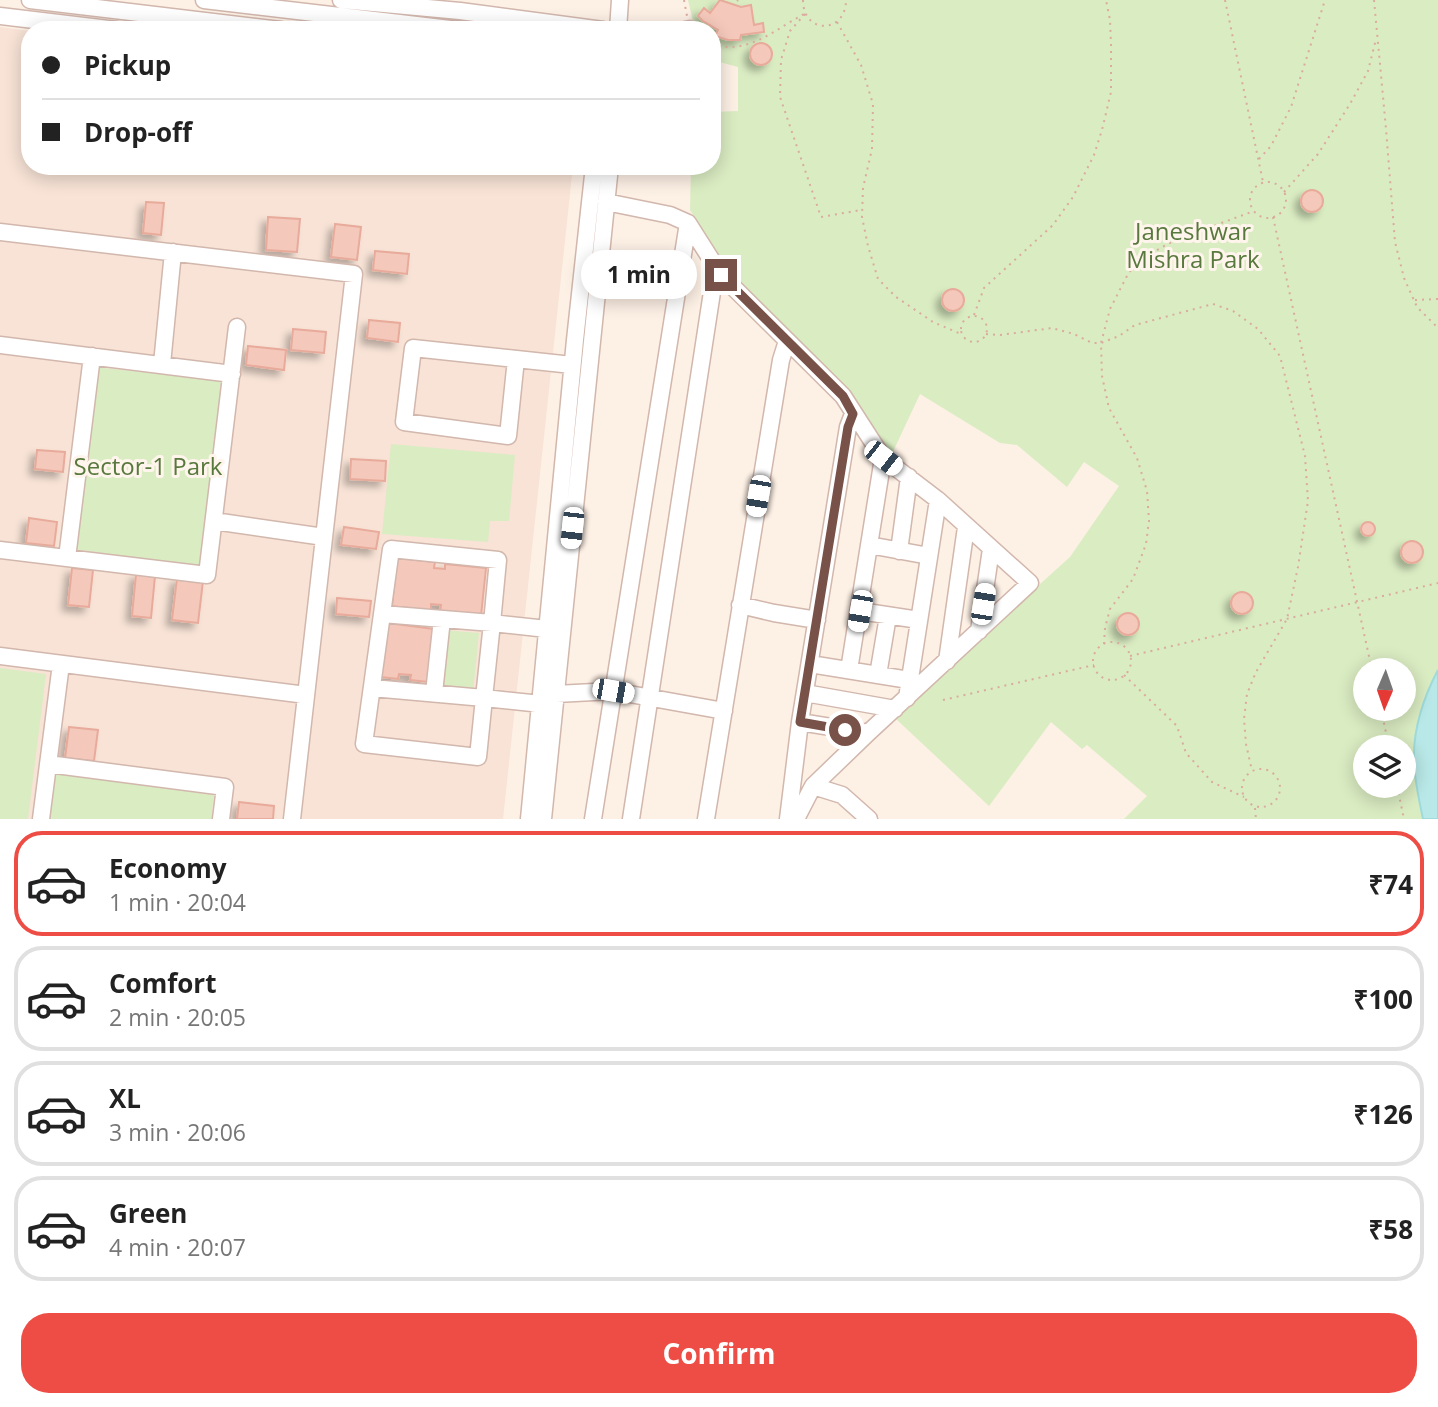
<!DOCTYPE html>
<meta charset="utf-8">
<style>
body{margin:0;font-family:"Open Sans",sans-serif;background:#f6f6f6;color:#222;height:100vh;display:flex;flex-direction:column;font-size:26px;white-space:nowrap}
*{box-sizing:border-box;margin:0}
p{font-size:23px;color:#767676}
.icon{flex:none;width:38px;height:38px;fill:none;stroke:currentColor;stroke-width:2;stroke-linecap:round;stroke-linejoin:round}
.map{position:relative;height:819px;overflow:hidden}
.side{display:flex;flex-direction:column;background:#fff;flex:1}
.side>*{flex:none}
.hud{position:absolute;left:21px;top:21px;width:700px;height:154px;border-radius:28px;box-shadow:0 4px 18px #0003;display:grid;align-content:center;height:154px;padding:0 21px;background:#fff}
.needle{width:46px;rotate:182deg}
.buttons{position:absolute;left:1353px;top:658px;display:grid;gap:14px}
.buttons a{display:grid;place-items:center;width:63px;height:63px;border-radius:50%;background:#fff;box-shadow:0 4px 18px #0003;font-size:35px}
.end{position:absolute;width:32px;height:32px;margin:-16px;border:9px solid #785148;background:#fff;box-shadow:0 0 0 4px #fff}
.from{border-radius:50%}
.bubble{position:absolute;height:49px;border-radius:24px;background:#fff;box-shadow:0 4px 18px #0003;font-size:23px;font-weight:700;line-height:49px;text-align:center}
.car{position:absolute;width:21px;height:42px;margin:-21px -10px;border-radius:9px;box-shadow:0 0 5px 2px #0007;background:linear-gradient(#fff 24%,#345 0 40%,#fff 0 76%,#345 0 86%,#fff 0)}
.hud b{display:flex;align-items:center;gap:24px;height:66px;font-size:26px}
.hud b+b{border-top:2px solid #e0e0e0}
.hud i{width:18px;height:18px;background:#222}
ul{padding:12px 0 0;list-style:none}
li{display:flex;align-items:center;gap:21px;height:105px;margin:0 14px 10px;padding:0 7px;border:4px solid #e0e0e0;border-radius:28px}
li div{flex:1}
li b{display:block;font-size:26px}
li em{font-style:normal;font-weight:700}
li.current{border-color:#ed4d44}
li>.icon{width:63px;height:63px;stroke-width:1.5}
.action{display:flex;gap:14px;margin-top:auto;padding:14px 21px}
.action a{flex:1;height:80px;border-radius:28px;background:#ed4d44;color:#fff;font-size:28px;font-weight:700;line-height:80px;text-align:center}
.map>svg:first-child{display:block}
</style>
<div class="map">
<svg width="1438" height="819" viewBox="0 0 1438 819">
<defs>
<filter id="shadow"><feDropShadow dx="-5.5" dy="5.5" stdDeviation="3.5" flood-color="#0004"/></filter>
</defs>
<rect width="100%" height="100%" fill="#fdf0e5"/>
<path fill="#f8e3d6" d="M0,27L30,31V166H573L503,819H0Z"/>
<path fill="#daecc2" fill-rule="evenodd" d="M688,0H1438V819H1124L1147,796L1087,745L1082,749L1051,722L989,806L895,718L936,678L1070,557L1119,486L1084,462L1067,487L1017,445L1000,443L920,394L890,458L845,387L726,267L690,210L691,166H712V112L738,111V67L712,60V30H695ZM1365,670H1404V709H1365ZM1365,747H1404V786H1365Z
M95,367L222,381L200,567L74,549Z
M391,444L515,455L509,521H490L488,542L382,534Z
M444,630L479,633L473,692L438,688Z
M0,668L46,674L28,819H0Z
M53,773L214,795L211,819H48Z"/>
<path fill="#b8e8e7" stroke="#9edbda" stroke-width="2" d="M1438,670V819H1423C1419,799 1414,779 1414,759C1413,729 1424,696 1438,670Z"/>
<path fill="#f4c8bb" stroke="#e8ab9b" stroke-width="2" filter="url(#shadow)" d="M720,0L741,7L751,5L754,25L763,23L764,32L741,35L740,40H728L715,36L718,30L703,21L698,16L704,8L710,13Z
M750 54a11 11 0 1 1 22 0a11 11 0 1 1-22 0Z
M1301 201a11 11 0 1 1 22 0a11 11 0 1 1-22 0Z
M146,202L164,203L161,235L143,233Z
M268,217L300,219L297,252L266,250Z
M335,224L361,227L357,260L331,257Z
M375,251L409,254L407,274L373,270Z
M942 300a11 11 0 1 1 22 0a11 11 0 1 1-22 0Z
M369,320L400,323L398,342L367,338Z
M293,329L326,332L324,353L291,350Z
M248,346L286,350L284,370L246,365Z
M37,450L65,452L63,472L35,469Z
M351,459L386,461L385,481L350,479Z
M29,518L57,522L54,546L26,543Z
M1361 529a7 7 0 1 1 14 0a7 7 0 1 1-14 0Z
M344,527L379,532L376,549L341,545Z
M1401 552a11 11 0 1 1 22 0a11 11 0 1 1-22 0Z
M397,558L435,562L434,568L445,569V564L486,568L481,616L440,612L441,605L431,604V611L392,606Z
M72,568L93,570L89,607L68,605Z
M136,574L155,576L151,618L132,616Z
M177,578L203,581L198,623L172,620Z
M1231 603a11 11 0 1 1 22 0a11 11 0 1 1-22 0Z
M337,598L371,601L369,617L336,614Z
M1117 624a11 11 0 1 1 22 0a11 11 0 1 1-22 0Z
M388,623L434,629L428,682L410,680L411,675L399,674L398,679L381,677Z
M69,727L98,730L94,761L65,758Z
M239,802L274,806L273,819H237Z"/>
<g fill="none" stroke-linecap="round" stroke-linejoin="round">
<defs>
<path id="minor" d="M30,0L281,30
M204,0L459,30
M341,0L460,11L603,30
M0,16L117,30
M618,30L620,0
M685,30L690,29
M606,202L670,215L688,223L721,275L843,396L883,458L938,500L1030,583L868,733L813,786
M0,232L354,274L292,819
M0,345L232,374
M516,359L508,436L404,422L413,348L572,365
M162,364L173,252
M214,521L324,537
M869,545L929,556
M0,550L207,575L237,327
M899,551L909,477
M67,558L92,356
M740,605L774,613L817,620
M860,611L919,620
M979,631L991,549
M0,656L306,695
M947,661L966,527
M810,664L909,680
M849,670L883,458
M878,675L888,616
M372,688L484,698L492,623L382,614
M434,693L442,619
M805,693L895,709
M556,694L613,691L724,711
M907,698L938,500
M541,704L484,698L478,757L364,744L391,549L498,560L492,623L547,629
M800,722L868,733
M48,764L225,787L221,819
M41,819L61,664
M529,819L575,340L594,166
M543,819L610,166
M593,819L688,223
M631,819L712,292L721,275
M706,819L781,360L787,341
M788,819L800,722L848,427L853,414
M796,819L813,786L842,795L869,819"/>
</defs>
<use href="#minor" stroke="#d2b7ad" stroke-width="19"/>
<path stroke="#daab9e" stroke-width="2" stroke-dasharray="2 5" stroke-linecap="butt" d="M684,0L687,16
M803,0C803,35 846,34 846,0
M1225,0L1263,182
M1374,0L1386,129L1395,242L1404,278L1417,307L1438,328
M737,1L738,0
M805,14L790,31L781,60L780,97L821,217L861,210
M837,22L861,65L873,104L872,149L863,188L862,217L868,246L878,279L896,297L933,322L961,334
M712,43C717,44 723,47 728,47C756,48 781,26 804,14
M1259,159L1271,146L1291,107L1325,0
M1250 200a18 18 0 1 1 36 0a18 18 0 1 1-36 0Z
M1284,192L1318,154L1350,104L1368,71L1376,39
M1273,217L1372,670
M1415,300L1438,299
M974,315L984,288L1053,225L1073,197L1094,155L1102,130L1111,92V43L1110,20L1106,0
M961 329a13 13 0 1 1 26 0a13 13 0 1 1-26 0Z
M986,334L1000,335L1052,328L1074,334L1092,343H1101L1119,336L1135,325L1213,304L1233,311L1258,329L1280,356L1305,456L1308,501L1298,567L1287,619L1256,672L1247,694L1244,719L1246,744L1252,771
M1093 661a19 19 0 1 1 38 0a19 19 0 1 1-38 0Z
M1104,644L1105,628L1110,609L1133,579L1146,544L1149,521L1147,491L1137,458L1109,408L1102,376L1101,343L1110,309L1129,272L1152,253L1175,240L1254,211
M1130,656L1438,583
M1124,675L1177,726L1186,753L1212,782L1244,797
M943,700L1094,665
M1381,709L1389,747
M1242 788a19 19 0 1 1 38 0a19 19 0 1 1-38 0Z
M1397,786L1404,819
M1255,808L1256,819"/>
<use href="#minor" stroke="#fff" stroke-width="16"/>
</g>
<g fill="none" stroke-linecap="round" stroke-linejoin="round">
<path stroke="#785148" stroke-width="9" d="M721,275L843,396L853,414L848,427L800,722L845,730"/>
</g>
<g text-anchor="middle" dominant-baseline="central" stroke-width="6" stroke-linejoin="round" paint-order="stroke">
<g font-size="24" fill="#58793d" stroke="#fff5ec">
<text x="1193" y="230">Janeshwar<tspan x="1193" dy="28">Mishra Park</tspan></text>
<text x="148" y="465">Sector-1 Park</text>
</g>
</g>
</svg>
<div class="buttons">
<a><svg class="needle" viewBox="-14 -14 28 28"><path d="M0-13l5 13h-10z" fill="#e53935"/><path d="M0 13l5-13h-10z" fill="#767676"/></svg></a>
<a><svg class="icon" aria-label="layers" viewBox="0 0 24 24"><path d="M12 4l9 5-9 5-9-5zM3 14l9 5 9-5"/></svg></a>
</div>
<i class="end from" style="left:845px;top:730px"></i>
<i class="end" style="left:721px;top:275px"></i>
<div class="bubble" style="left:581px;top:250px;width:116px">1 min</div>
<i class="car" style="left:883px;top:458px;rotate:128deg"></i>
<i class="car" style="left:758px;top:496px;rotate:190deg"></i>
<i class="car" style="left:572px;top:528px;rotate:186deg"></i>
<i class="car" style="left:983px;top:604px;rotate:9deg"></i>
<i class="car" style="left:860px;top:611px;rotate:190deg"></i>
<i class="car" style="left:613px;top:691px;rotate:100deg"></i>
<div class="hud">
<b><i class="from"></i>Pickup</b>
<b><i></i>Drop-off</b>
</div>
</div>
<section class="side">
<ul>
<li class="current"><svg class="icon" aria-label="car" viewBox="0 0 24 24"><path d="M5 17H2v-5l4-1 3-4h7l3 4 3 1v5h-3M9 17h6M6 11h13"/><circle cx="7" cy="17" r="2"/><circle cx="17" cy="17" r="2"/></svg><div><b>Economy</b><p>1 min · 20:04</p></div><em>₹74</em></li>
<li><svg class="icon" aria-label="car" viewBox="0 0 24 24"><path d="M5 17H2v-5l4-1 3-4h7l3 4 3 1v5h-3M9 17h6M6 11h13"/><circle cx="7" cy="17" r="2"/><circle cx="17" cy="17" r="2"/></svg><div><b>Comfort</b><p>2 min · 20:05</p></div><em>₹100</em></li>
<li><svg class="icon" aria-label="car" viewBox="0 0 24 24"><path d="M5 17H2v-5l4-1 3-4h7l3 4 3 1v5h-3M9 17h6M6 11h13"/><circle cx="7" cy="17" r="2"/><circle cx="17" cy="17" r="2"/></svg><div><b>XL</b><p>3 min · 20:06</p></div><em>₹126</em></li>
<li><svg class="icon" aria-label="car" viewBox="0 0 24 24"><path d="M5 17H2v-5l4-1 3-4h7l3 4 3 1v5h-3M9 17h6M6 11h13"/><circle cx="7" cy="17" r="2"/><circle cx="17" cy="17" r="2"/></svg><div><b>Green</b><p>4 min · 20:07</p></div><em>₹58</em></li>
</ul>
<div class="action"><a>Confirm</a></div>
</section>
